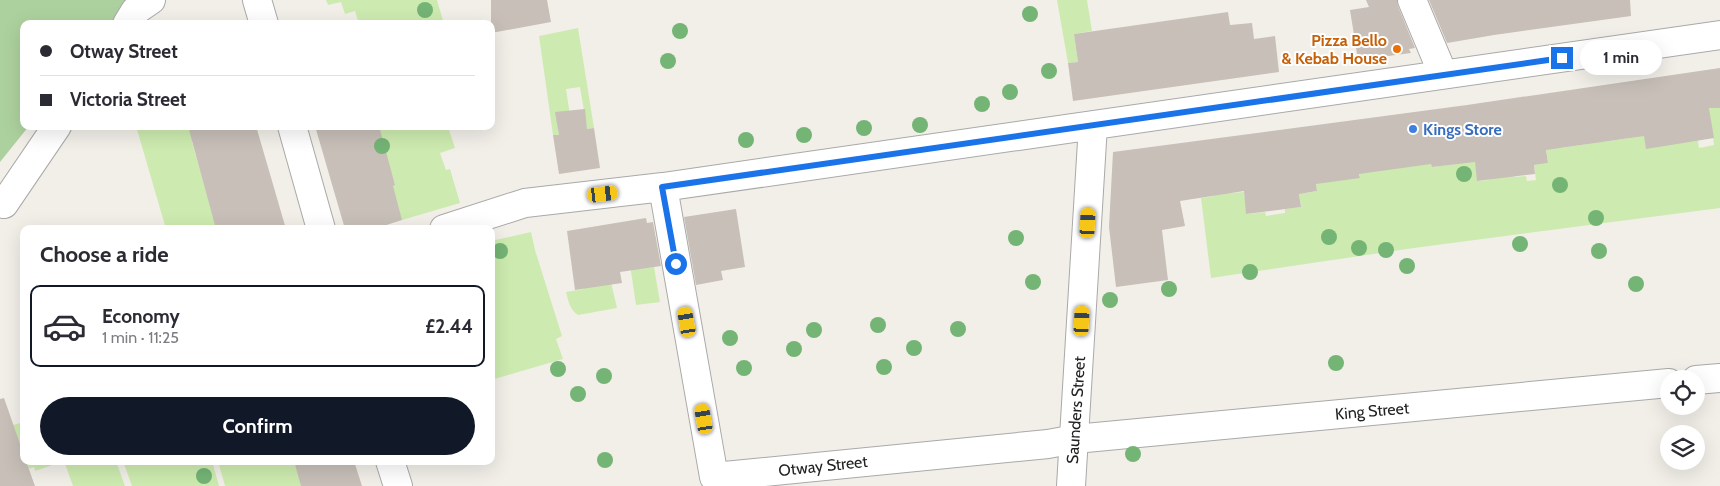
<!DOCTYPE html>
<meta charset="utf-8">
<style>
body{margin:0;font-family:Cabin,sans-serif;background:#f2f2f3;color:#2b2b33;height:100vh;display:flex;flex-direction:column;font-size:19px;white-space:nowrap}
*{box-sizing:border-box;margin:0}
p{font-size:16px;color:#7c7c81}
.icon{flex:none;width:28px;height:28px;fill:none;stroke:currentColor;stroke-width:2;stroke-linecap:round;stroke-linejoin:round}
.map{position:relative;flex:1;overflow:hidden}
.details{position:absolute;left:20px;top:225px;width:475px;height:240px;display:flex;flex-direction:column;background:#fff;border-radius:10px;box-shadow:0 5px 20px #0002}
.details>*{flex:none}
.guide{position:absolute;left:20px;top:20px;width:475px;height:110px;border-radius:10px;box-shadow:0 5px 20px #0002;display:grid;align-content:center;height:110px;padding:0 20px;background:#fff}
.buttons{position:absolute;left:1660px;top:370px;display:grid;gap:10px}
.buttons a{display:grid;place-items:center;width:45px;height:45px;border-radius:50%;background:#fff;box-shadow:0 5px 20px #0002;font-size:25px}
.end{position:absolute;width:22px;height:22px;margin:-11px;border:6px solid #1a73e8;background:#fff;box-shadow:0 0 0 2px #fff}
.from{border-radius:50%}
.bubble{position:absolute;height:35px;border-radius:18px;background:#fff;box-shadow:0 5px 20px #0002;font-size:16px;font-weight:700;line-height:35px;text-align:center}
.car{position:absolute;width:15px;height:30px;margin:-15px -8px;border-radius:6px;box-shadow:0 0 4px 1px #0007;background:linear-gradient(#f5c518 24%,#345 0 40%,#f5c518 0 76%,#345 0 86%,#f5c518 0)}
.guide b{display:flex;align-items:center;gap:18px;height:48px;font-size:19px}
.guide b+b{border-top:1px solid #e1e1e2}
.guide i{width:12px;height:12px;background:#2b2b33}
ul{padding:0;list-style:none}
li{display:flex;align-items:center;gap:15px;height:82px;margin:0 10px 8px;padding:0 10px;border:2px solid transparent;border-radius:10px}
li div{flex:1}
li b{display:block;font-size:19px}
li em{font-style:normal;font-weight:700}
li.on{border-color:#111827}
li>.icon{width:45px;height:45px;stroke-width:1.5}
h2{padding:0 20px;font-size:22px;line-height:60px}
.cta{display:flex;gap:10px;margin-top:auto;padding:10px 20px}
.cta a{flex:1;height:58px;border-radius:30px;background:#111827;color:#fff;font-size:20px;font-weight:700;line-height:58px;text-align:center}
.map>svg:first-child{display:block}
</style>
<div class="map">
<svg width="1720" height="486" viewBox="0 0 1720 486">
<rect width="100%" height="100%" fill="#f2efe9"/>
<path fill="#cdebb0" d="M326,0H437L444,24H359L355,11L345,14L341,2L328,5Z
M1057,0H1087L1092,31L1074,34L1078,62L1068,63Z
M578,28L594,128L587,129L580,87L566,89L570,115L556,112L559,135H553L539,36Z
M1720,107V208L1414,248L1211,278L1201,198L1214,196L1212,180L1227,178L1230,193L1244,192L1247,214L1265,212L1266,216L1285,213V209L1301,207L1295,163L1306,193L1317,191L1315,177L1360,178L1357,158L1429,147L1432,167L1455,164L1472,142L1478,181L1489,180L1484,141L1509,138L1514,177L1526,176L1527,181L1536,180L1534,165L1548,163L1544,134L1561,148L1587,144L1585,127L1601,142L1630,138L1627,121L1697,134L1699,148L1714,145L1709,108Z
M136,126H187L189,131L205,126L192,142L217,229H166Z
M376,126H463L449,130L455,148L440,153L446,170L450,169L460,203L402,220L388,187L395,185Z
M531,232L535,250L562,336L556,339L563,359L491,380V241Z
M636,257L637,269L654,267L660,302L636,305L629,258Z
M580,265L609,274L617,308L578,315C570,310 568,300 566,292L584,289Z
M24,422V455L13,425Z
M26,461H116L125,486H73L64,461L35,471L34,467L29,469Z
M123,461H212L219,486H132Z
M218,461H294L297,470L318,464L300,480L301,486H225Z"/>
<path fill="#add19e" d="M0,0H131L112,24H24V126H29L0,162Z"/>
<path fill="#c7bfb8" d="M491,0H547L551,22L491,33Z
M1366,0H1397L1398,6L1415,48L1409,49L1411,53L1358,60L1350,10L1369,7Z
M1429,0H1630L1631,16L1494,35L1447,43Z
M1228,12L1230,25L1252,23L1254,39L1275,36L1279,72L1073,101L1068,63L1078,62L1074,34Z
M1720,68V108H1709L1714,138L1646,149L1644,136L1546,150L1548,163L1534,165L1535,174L1477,181L1475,162L1432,167L1431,164L1359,174L1360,178L1316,184L1317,191L1299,194L1301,207L1246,214L1244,191L1180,201L1185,226L1162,230L1168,280L1116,287L1109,227L1113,152L1467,105Z
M585,109L587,129L594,128L600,168L559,174L553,135H559L555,112Z
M188,126H256L286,229H216Z
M315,126H379L395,185L393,186L402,220L374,229H345Z
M736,209L745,267L721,271L723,280L696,285L684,217Z
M646,218L647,223L653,222L661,266L620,272L622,283L575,290L567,231Z
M4,398L24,455V461H26L35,486H0V399Z
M294,461H354L362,486H301Z"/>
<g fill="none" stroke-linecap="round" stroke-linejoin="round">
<defs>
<path id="minor" d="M257,0L264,24
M1412,0L1443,74
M127,24L135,11L151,0
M292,126L321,229
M663,187L714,477L1048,444L1075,439L1669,383
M4,204L57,126
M444,229L525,203L663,187L1720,35
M1696,380L1720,378
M390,461L398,486
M1071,486L1093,125"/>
</defs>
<use href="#minor" stroke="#a9a9a9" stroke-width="30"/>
<use href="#minor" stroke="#fff" stroke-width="28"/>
</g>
<g fill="#74b475">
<circle cx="425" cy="10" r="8"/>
<circle cx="1030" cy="14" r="8"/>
<circle cx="680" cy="31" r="8"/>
<circle cx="668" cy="61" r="8"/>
<circle cx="1049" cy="71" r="8"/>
<circle cx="1010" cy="92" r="8"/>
<circle cx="982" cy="104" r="8"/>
<circle cx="920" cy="125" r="8"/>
<circle cx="864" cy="128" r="8"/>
<circle cx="804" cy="135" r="8"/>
<circle cx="746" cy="140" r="8"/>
<circle cx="382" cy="146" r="8"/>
<circle cx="1464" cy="174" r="8"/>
<circle cx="1560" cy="185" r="8"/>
<circle cx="1596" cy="218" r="8"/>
<circle cx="1329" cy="237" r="8"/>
<circle cx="1016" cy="238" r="8"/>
<circle cx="1520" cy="244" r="8"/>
<circle cx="1359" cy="248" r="8"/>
<circle cx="1386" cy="250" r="8"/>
<circle cx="500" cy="251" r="8"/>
<circle cx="1599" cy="251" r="8"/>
<circle cx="1407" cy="266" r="8"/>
<circle cx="1250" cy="272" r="8"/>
<circle cx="1033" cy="282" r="8"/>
<circle cx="1636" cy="284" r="8"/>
<circle cx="1169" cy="289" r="8"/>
<circle cx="1110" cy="300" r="8"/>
<circle cx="878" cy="325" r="8"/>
<circle cx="958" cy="329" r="8"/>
<circle cx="814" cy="330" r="8"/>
<circle cx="730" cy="338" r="8"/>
<circle cx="914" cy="348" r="8"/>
<circle cx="794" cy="349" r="8"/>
<circle cx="1336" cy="363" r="8"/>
<circle cx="884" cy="367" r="8"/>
<circle cx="744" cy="368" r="8"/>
<circle cx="558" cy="369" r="8"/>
<circle cx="604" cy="376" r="8"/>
<circle cx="578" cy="394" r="8"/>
<circle cx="1133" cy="454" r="8"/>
<circle cx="605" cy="460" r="8"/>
<circle cx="204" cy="476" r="8"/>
</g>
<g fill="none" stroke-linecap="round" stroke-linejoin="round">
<path stroke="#1a73e8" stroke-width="6" d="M676,264L662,187L1562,58"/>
</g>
<circle fill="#e8710a" stroke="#fff" stroke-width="2" cx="1397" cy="49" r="5"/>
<circle fill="#3f7fe0" stroke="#fff" stroke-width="2" cx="1413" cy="129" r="5"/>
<g text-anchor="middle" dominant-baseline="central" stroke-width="4" stroke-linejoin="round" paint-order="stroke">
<g font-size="16" font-weight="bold" fill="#c56008" stroke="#fff" text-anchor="end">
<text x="1387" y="40">Pizza Bello<tspan x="1387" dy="18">&amp; Kebab House</tspan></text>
</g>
<g font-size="16" font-weight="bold" fill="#366cbe" stroke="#fff" text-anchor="start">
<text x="1423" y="129">Kings Store</text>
</g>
<g font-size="16" fill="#222" stroke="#fff">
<text transform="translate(1076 410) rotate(-86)">Saunders Street</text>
<text transform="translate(1372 411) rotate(-5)">King Street</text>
<text transform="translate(823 466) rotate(-6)">Otway Street</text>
</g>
</g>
</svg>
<div class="buttons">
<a><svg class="icon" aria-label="locate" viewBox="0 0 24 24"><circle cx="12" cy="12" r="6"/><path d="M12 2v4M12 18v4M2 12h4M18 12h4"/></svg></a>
<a><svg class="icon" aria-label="layers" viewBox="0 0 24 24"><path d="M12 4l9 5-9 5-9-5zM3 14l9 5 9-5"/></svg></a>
</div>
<i class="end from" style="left:676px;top:264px"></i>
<i class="end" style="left:1562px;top:58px"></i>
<div class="bubble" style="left:1580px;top:40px;width:82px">1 min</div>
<i class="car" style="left:603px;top:194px;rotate:83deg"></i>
<i class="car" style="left:1088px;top:223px;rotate:3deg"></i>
<i class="car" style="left:1082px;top:321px;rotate:3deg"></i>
<i class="car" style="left:687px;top:322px;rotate:350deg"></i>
<i class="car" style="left:704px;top:419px;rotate:350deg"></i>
<div class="guide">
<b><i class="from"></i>Otway Street</b>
<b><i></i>Victoria Street</b>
</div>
<section class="details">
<h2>Choose a ride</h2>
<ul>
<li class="on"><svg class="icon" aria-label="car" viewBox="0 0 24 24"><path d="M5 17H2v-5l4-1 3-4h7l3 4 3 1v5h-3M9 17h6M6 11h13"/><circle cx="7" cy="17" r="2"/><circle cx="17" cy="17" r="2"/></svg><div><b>Economy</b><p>1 min · 11:25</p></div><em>£2.44</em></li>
</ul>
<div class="cta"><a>Confirm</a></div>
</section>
</div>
